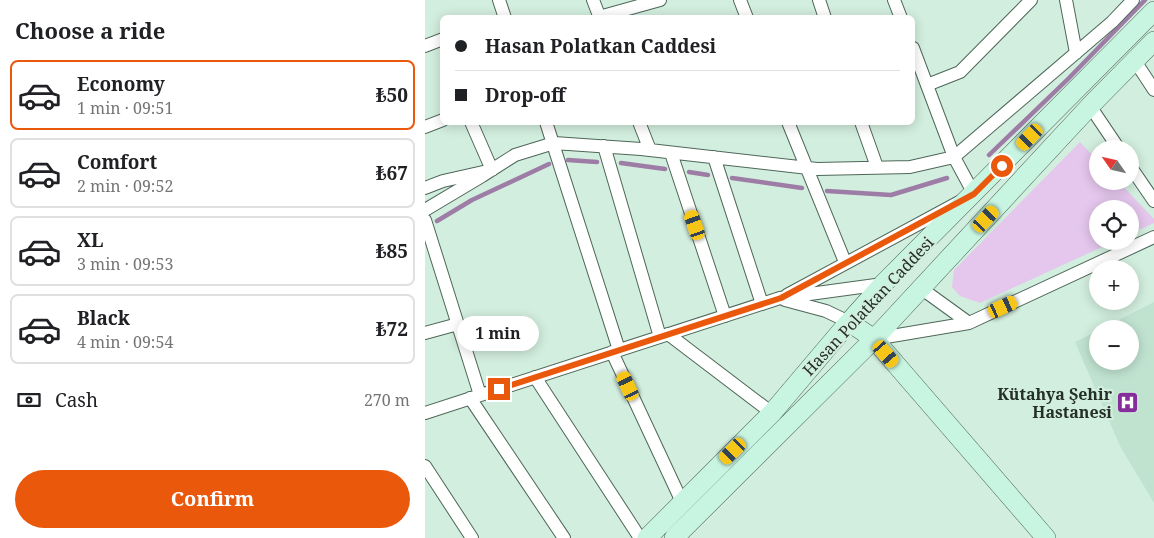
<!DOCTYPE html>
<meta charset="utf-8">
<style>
body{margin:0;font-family:"Noto Serif",serif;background:#f6f6f6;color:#202124;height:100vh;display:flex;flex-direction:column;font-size:19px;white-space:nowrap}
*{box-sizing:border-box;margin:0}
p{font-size:16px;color:#757577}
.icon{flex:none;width:28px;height:28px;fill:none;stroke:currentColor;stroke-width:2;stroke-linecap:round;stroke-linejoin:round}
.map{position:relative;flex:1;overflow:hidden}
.details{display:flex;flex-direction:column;background:#fff;width:425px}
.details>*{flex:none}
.banner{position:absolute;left:15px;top:15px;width:475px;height:110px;border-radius:8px;box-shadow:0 2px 12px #0003;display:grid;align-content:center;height:110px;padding:0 15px;background:#fff}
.needle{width:32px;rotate:304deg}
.fabs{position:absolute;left:664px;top:140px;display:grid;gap:10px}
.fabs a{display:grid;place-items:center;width:50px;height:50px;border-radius:50%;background:#fff;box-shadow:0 2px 12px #0003;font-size:25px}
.end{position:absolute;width:22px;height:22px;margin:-11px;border:6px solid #ea580c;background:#fff;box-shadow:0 0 0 2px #fff}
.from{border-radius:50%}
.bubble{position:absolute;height:35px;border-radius:18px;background:#fff;box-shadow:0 2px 12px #0003;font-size:16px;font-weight:700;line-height:35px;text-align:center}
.car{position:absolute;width:15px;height:30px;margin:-15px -8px;border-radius:6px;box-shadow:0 0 4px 1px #0007;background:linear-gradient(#f5c518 24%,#345 0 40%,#f5c518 0 76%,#345 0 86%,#f5c518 0)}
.banner b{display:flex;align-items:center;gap:18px;height:48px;font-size:19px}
.banner b+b{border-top:1px solid #e0e0e0}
.banner i{width:12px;height:12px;background:#202124}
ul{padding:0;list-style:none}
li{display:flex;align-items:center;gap:15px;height:70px;margin:0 10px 8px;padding:0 5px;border:2px solid #e0e0e0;border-radius:8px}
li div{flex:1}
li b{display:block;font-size:19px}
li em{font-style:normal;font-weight:700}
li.active{border-color:#ea580c}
li>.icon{width:45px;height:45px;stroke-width:1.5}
h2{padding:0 15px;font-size:22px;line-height:60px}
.pay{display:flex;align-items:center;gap:12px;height:55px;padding:0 15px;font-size:19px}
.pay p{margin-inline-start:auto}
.primary-button{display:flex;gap:10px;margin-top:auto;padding:10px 15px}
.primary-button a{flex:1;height:58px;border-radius:30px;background:#ea580c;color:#fff;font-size:20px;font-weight:700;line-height:58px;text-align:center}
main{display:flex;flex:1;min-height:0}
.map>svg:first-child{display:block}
</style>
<main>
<section class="details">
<h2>Choose a ride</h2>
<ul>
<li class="active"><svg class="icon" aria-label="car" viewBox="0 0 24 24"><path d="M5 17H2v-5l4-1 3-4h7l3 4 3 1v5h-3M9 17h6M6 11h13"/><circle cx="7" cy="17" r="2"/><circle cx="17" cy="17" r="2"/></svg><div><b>Economy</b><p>1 min · 09:51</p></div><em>₺50</em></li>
<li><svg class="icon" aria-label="car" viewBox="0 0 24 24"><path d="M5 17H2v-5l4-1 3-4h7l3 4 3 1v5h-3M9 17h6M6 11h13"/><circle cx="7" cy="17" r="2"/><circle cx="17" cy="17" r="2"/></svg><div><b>Comfort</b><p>2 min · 09:52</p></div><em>₺67</em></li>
<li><svg class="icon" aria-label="car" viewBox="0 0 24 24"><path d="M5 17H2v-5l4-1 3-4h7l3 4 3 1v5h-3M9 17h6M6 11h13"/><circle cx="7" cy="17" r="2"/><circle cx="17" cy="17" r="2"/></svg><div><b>XL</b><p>3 min · 09:53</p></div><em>₺85</em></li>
<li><svg class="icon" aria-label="car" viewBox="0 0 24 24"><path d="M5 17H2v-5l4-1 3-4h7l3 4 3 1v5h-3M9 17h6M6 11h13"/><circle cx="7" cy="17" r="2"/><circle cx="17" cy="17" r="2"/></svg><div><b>Black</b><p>4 min · 09:54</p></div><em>₺72</em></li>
</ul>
<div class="pay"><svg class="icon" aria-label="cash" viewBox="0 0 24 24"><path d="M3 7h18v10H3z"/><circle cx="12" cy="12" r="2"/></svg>Cash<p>270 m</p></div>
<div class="primary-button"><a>Confirm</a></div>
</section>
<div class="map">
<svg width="729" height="538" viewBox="0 0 729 538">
<rect width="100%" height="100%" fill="#d2eede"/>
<path fill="#c0e3d0" d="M729,302V503L695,446L650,342L672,331V361H705V329H676Z"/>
<path fill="#e5c6ed" d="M655,142L672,160V181H693L729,219V223L705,234V209H672V241H690L555,303L535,296L527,287L529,270Z"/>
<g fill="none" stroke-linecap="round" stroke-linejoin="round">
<path stroke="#9d7ca6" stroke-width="4.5" d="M564,155L643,79L720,0
M143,160L172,162
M196,163L240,169
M264,172L283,175
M307,178L377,188
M402,191L466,195L522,178
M12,221L47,200L124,164"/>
<defs>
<path id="street" d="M74,0L80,18
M168,0L175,18
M315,0L322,18
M394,0L400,18
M469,0L476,18
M641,0L651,53
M174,17L235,0
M0,46L18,39
M710,61L729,90
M502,85L535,72L606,0
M665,106L694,149
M121,122L194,350
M214,122L225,150
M363,122L420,262
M436,122L452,167
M0,127L18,120
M179,146L235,337
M246,153L300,316
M289,157L337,304
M705,166L729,201
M0,188L18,181L67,170L46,122
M0,210L57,176L90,155L129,143L216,149L392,169L485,167L529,157L687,22L708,0
M0,220L55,395
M497,289L544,323
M362,295L549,194L529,157L488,48
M360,300L401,311L424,322
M0,333L33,324
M243,334L347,413
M449,339L544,323L729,237
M187,352L257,502
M110,377L215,538
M45,398L139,538
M0,413L355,298L458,284
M0,466L47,538"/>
<path id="secondary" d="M424,322L449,339L621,538
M222,538L347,413L424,322L458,284L729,11
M249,538L449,339L665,106L729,41"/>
</defs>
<use href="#street" stroke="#4e6759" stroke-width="14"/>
<use href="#secondary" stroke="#4e6759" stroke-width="20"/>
<use href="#street" stroke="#fff" stroke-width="12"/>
<use href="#secondary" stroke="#c8f5e1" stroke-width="19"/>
</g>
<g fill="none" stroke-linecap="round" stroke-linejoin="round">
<path stroke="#ea580c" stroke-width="6" d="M74,389L356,298L549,194L577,166"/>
</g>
<defs>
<symbol id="hospital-square" viewBox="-11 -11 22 22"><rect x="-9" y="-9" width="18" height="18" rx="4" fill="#852d9a" stroke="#d2eede"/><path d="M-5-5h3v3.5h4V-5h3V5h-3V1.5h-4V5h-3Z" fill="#fff"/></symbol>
</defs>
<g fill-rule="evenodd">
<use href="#hospital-square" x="690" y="390" width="25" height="25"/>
</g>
<g text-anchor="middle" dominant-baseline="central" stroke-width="4.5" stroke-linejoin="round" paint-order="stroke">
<g font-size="16" fill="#242f28" stroke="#d2eede">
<text transform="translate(443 306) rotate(-47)">Hasan Polatkan Caddesi</text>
</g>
<g font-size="16" font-weight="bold" fill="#242f28" stroke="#d2eede" text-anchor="end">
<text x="687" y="394">Kütahya Şehir<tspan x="687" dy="18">Hastanesi</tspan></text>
</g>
</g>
</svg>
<div class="fabs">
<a><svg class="needle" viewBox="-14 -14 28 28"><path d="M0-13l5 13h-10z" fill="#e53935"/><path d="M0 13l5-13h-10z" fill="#757577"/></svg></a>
<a><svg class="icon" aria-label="locate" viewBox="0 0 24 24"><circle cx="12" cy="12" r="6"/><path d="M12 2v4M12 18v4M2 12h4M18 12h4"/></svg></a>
<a>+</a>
<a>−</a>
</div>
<i class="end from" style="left:577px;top:166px"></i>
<i class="end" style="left:74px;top:389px"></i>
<div class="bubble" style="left:32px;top:316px;width:82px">1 min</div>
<i class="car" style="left:605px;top:137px;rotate:224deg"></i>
<i class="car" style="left:561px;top:219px;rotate:43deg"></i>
<i class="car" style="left:270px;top:225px;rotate:341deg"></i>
<i class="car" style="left:578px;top:307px;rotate:65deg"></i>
<i class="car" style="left:461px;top:354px;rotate:139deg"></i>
<i class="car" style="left:203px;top:386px;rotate:335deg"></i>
<i class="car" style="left:308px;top:451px;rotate:225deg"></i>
<div class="banner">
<b><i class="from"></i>Hasan Polatkan Caddesi</b>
<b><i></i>Drop-off</b>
</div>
</div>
</main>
